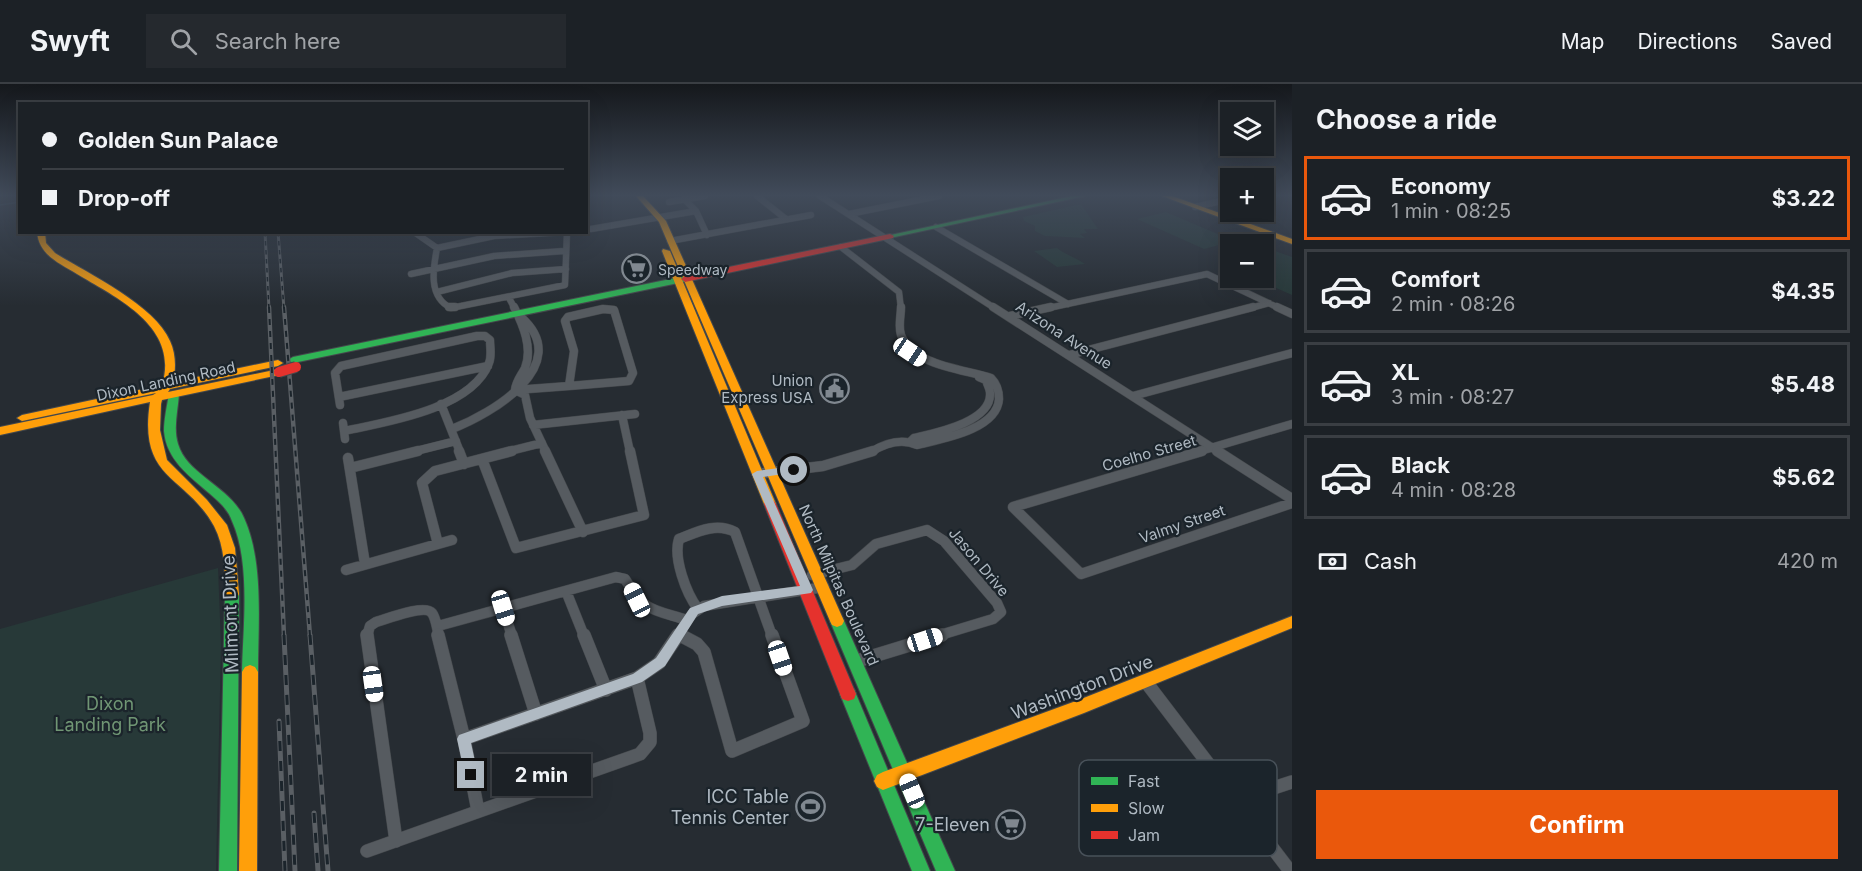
<!DOCTYPE html>
<meta charset="utf-8">
<style>
body{margin:0;font-family:Inter,sans-serif;background:#25292e;color:#f1f3f6;height:100vh;display:flex;flex-direction:column;font-size:22px;white-space:nowrap}
*{box-sizing:border-box;margin:0}
p{font-size:20px;color:#a0a3a7}
.icon{flex:none;width:33px;height:33px;fill:none;stroke:currentColor;stroke-width:2;stroke-linecap:round;stroke-linejoin:round}
.map{position:relative;flex:1;overflow:hidden}
.details{display:flex;flex-direction:column;background:#1c2126;width:570px}
.details>*{flex:none}
.banner{position:absolute;left:18px;top:18px;width:570px;height:132px;border-radius:0px;box-shadow:0 6px 24px #0002,0 0 0 2px #3a3e43;display:grid;align-content:center;height:132px;padding:0 24px;background:#1c2126}
.fabs{position:absolute;left:1220px;top:18px;display:grid;gap:12px}
.fabs a{display:grid;place-items:center;width:54px;height:54px;border-radius:0px;background:#1c2126;box-shadow:0 6px 24px #0002,0 0 0 2px #3a3e43;font-size:30px}
.end{position:absolute;width:27px;height:27px;margin:-14px;border:8px solid #b0bac3;background:#111;box-shadow:0 0 0 3px #111}
.from{border-radius:50%}
.bubble{position:absolute;height:42px;border-radius:0px;background:#1c2126;box-shadow:0 6px 24px #0002,0 0 0 2px #3a3e43;font-size:20px;font-weight:700;line-height:42px;text-align:center}
.car{position:absolute;width:18px;height:36px;margin:-18px -9px;border-radius:8px;box-shadow:0 0 4px 2px #0007;background:linear-gradient(#fff 24%,#345 0 40%,#fff 0 76%,#345 0 86%,#fff 0)}
.banner b{display:flex;align-items:center;gap:21px;height:57px;font-size:22px}
.banner b+b{border-top:2px solid #3a3e43}
.banner i{width:15px;height:15px;background:#f1f3f6}
ul{padding:0;list-style:none}
li{display:flex;align-items:center;gap:18px;height:84px;margin:0 12px 9px;padding:0 12px;border:3px solid #3a3e43;border-radius:0px}
li div{flex:1}
li b{display:block;font-size:22px}
li em{font-style:normal;font-weight:700}
li.current{border-color:#ea580c}
li>.icon{width:54px;height:54px;stroke-width:1.5}
h2{padding:0 24px;font-size:27px;line-height:72px}
.pay{display:flex;align-items:center;gap:15px;height:66px;padding:0 24px;font-size:22px}
.pay p{margin-inline-start:auto}
.primary-button{display:flex;gap:12px;margin-top:auto;padding:12px 24px}
.primary-button a{flex:1;height:69px;border-radius:0px;background:#ea580c;color:#fff;font-size:24px;font-weight:700;line-height:69px;text-align:center}
header{display:flex;align-items:center;gap:36px;box-sizing:border-box;height:84px;padding:0 30px;background:#1c2126;border-bottom:2px solid #3a3e43}
header strong{font-size:28px}
nav{display:flex;gap:33px;margin-inline-start:auto;font-size:21px}
.search{width:420px;height:54px;background:#25292e;display:flex;align-items:center;gap:15px;box-sizing:border-box;padding:0 21px;border-radius:0px;color:#a0a3a7;font-size:22px}
main{display:flex;flex:1;min-height:0}
.map>svg:first-child{display:block}
</style>
<header>
<strong>Swyft</strong>
<div class="search"><svg class="icon" aria-label="search" viewBox="0 0 24 24"><circle cx="10" cy="10" r="6"/><path d="M15 15l6 6"/></svg>Search here</div>
<nav><a>Map</a><a>Directions</a><a>Saved</a></nav>
</header>
<main>
<div class="map">
<svg width="1292" height="787" viewBox="0 0 1292 787">
<rect width="100%" height="100%" fill="#262c32"/>
<path fill="#273938" d="M1081,120L1098,145H1084L1087,149L1080,150L1085,154L1045,152L1035,147V142L1024,137L1023,133Z
M1166,128L1234,157L1204,165L1137,135Z
M1057,164C1066,171 1075,173 1085,180L1057,183L1034,167Z
M1275,167L1292,173V211L1254,194H1263V171Z
M240,474L248,787H238Z
M218,484L221,561L216,787H0V545Z"/>
<g fill="none" stroke-linecap="round" stroke-linejoin="round">
<path stroke="#354958" stroke-width="1.5" d="M0,121L20,118"/>
<defs>
<path id="street-far3" d="M757,112L786,135
M820,112L996,225
M685,116L696,127L707,151
M669,118L705,112
M1195,123L1230,115
M849,130L939,112
M936,143L1068,220
M591,145L696,127
M414,148L437,164C433,185 428,213 451,224L565,201L567,148
M670,157L811,131
M841,163L899,208L901,225
M437,164L494,152L566,148
M411,190L494,172L564,167
M437,208L512,189L566,185
M509,214L515,225
M1044,225L1207,190L1281,225
M1247,225L1269,219"/>
<path id="street-far2" d="M449,223H455
M514,223C523,241 533,264 525,284C521,292 516,297 515,306
M993,223L1219,368
M1277,223L1292,230
M603,225L614,226L633,289L629,297L569,302L574,267L565,237L568,233Z
M1010,232L1051,223
M1069,271L1253,223
M515,306L569,302
M517,307L525,311L530,334L546,368
M1133,312L1292,269
M339,313L488,282
M441,320L460,368
M340,321L335,289L341,282L477,252H485L490,256C490,263 492,272 489,279C472,325 386,338 344,347
M622,331L630,368
M343,339L345,355
M533,341L635,330
M452,345C491,330 575,281 521,233
M910,358L914,354C935,349 992,338 990,309C990,305 987,300 986,296L979,293
M412,368L456,357
M506,368L542,359
M871,368C884,360 901,354 917,361C941,355 997,346 999,315C999,307 997,300 991,294C964,285 913,282 901,251C898,242 901,232 901,223
M1197,368L1292,340"/>
<path id="street-far1" d="M459,367L464,380
M545,367L583,448
M1202,367L1013,423L1081,490L1292,419
M1217,367L1292,415
M348,374L365,480
M482,375L516,464L644,431L630,367
M350,384L418,367
M757,390L823,382L873,367
M438,460L422,399L435,387L512,367
M346,486L452,456
M812,491L852,481L876,460L927,446L944,457L997,519L1001,528L993,535L937,552
M566,507L584,552
M503,524L512,552
M698,525C686,509 673,474 679,455C697,448 716,438 735,448L772,552
M438,542L616,493L625,495C644,528 652,525 687,536
M679,550L683,552
M367,552L370,542L376,538C387,535 425,520 432,529C436,534 437,545 439,552
M677,552L692,530L704,522L824,503"/>
<path id="street" d="M367,551L396,757
M438,551L464,655L478,727
M511,551L536,630
M584,551L606,606
M680,551L697,560L704,568L732,667L803,637L772,551
M857,577L942,551
M1146,598L1290,787
M464,655L637,594L659,579L678,551
M1237,716L1292,698
M367,767L640,670L650,658V649L637,594"/>
<path id="fast" d="M1072,112H1085L890,154L886,152Z
M685,192L688,193V197L293,279L288,276L293,273Z
M174,307L179,310C178,326 173,344 178,360C187,391 231,403 244,434C264,478 258,540 258,588L255,593L250,595L245,593L242,588C243,542 251,479 232,437C228,425 218,417 209,409C189,392 166,375 164,347C164,335 167,322 169,310Z
M232,504L237,506L239,510L237,787H219L225,510L227,506Z
M837,531L842,533L844,537L955,787H936L830,537L832,533Z
M848,603L854,605L856,610L930,787H912L840,610L842,605Z"/>
<path id="slow" d="M636,112H643L666,137L844,537L842,541L837,543L832,541L830,537L659,138Z
M1162,112H1172L1292,155V160Z
M37,148H45L46,159L55,169C87,189 155,221 170,257C176,270 176,285 173,298L278,276L283,279L278,282L170,305L168,308L279,285L284,288L279,291L162,316L161,320L160,346L167,376L207,416L227,441L235,464L239,510L237,514L232,516L227,514L225,510C225,487 225,463 214,442C185,390 138,397 150,318L0,351V343L153,311L156,309L22,337L17,334L22,331L162,301C180,243 117,214 77,190C59,179 39,171 37,148Z
M663,165L670,167L776,420L774,423H766L764,420L662,167Z
M1292,532V544L1084,629L883,706L877,703L874,697L877,691L883,688L1076,617Z
M250,581L255,583L258,588L257,787H239L242,588L245,583Z"/>
<path id="jam" d="M890,150L894,152L893,154L685,198L681,195L685,192Z
M770,416L774,417L776,420L856,610L854,615L848,617L842,615L764,420L766,417Z"/>
</defs>
<use href="#street-far3" stroke="#44484c" stroke-width="7"/>
<use href="#street-far2" stroke="#44484c" stroke-width="9"/>
<use href="#street-far1" stroke="#44484c" stroke-width="11"/>
<use href="#street" stroke="#44484c" stroke-width="14"/>
<use href="#fast" stroke="#44484c" stroke-width="2"/>
<use href="#slow" stroke="#44484c" stroke-width="2"/>
<use href="#jam" stroke="#44484c" stroke-width="2"/>
<use href="#street-far3" stroke="#565b60" stroke-width="6"/>
<use href="#street-far2" stroke="#565b60" stroke-width="8"/>
<use href="#street-far1" stroke="#565b60" stroke-width="10"/>
<use href="#street" stroke="#565b60" stroke-width="13"/>
<use href="#fast" fill="#30b455" fill-rule="evenodd"/>
<use href="#slow" fill="#ff9f0a" fill-rule="evenodd"/>
<use href="#jam" fill="#e5322d" fill-rule="evenodd"/>
<defs>
<path id="rail-far2" d="M265,148L269,225
M278,148L284,225"/>
<path id="rail-far1" d="M269,223L284,552
M284,223L310,552"/>
<path id="rail" d="M284,551L295,787
M310,551L328,787
M279,637L285,787
M314,729L318,787"/>
</defs>
<use href="#rail-far2" stroke="#5a5f64" stroke-width="3"/>
<use href="#rail-far1" stroke="#5a5f64" stroke-width="4.5"/>
<use href="#rail" stroke="#5a5f64" stroke-width="5"/>
<use href="#rail-far2" stroke="#1b242b" stroke-width="1.5" stroke-dasharray="4.5" stroke-linecap="butt"/>
<use href="#rail-far1" stroke="#1b242b" stroke-width="2" stroke-dasharray="6" stroke-linecap="butt"/>
<use href="#rail" stroke="#1b242b" stroke-width="3" stroke-dasharray="10" stroke-linecap="butt"/>
<defs>
<path id="jam-bridge" d="M279,288L296,283"/>
</defs>
<use href="#jam-bridge" stroke="#44484c" stroke-width="12" stroke-linecap="butt"/>
<use href="#jam-bridge" stroke="#e5322d" stroke-width="10"/>
</g>
<linearGradient id="sky" x2="0" y2="1"><stop stop-color="#15181c"/><stop offset="0.5" stop-color="#414b5a"/><stop offset="1" stop-color="#414b5a" stop-opacity="0"/></linearGradient>
<rect width="1292" height="222" fill="url(#sky)"/>
<path fill="#b0bac3" d="M794,382L798,386L797,388L763,393L813,506L811,509L722,522L698,530L665,582L642,598L471,659L478,691L471,698L466,696L457,655L459,651L633,590L656,574L690,524L722,512L800,502L752,390L757,387Z"/>
<defs>
<symbol id="supermarket-ring" viewBox="-11 -11 22 22"><circle r="9.5" fill="#1b242b" stroke="#808890" stroke-width="1.5"/><path d="M-6-5.5h2.5l.6 2H6L4.5 2H-2.5L-4.4-4H-6ZM-1.5 3.2a1.3 1.3 0 1 0 .1 0ZM3 3.2a1.3 1.3 0 1 0 .1 0Z" fill="#808890"/></symbol>
<symbol id="civic-ring" viewBox="-11 -11 22 22"><circle r="9.5" fill="#1b242b" stroke="#808890" stroke-width="1.5"/><path d="M-.6-6.5H3V-4.5H.6V-3L4-1V1h2V6H-6V1h2V-1L-.6-3ZM-1.2 2.5V6h2.4V2.5Z" fill="#808890"/></symbol>
<symbol id="stadium-ring" viewBox="-11 -11 22 22"><circle r="9.5" fill="#1b242b" stroke="#808890" stroke-width="1.5"/><path d="M0-5a6.5 5 0 1 0 0 10a6.5 5 0 1 0 0-10ZM-3.5-1.8h7v3.6h-7Z" fill="#808890"/></symbol>
</defs>
<g fill-rule="evenodd">
<use href="#supermarket-ring" x="620" y="168" width="33" height="33"/>
<use href="#civic-ring" x="818" y="288" width="33" height="33"/>
<use href="#stadium-ring" x="794" y="706" width="33" height="33"/>
<use href="#supermarket-ring" x="994" y="724" width="33" height="33"/>
</g>
<g text-anchor="middle" dominant-baseline="central" stroke-width="4.5" stroke-linejoin="round" paint-order="stroke">
<g font-size="14" fill="#b0bac3" stroke="#1b242b" text-anchor="start">
<text x="658" y="185">Speedway</text>
</g>
<g font-size="15" fill="#b0bac3" stroke="#1b242b">
<text transform="translate(1064 251) rotate(33)">Arizona Avenue</text>
<text transform="translate(166 297) rotate(-12)">Dixon Landing Road</text>
<text transform="translate(1149 369) rotate(-16)">Coelho Street</text>
<text transform="translate(1182 440) rotate(-19)">Valmy Street</text>
<text transform="translate(979 478) rotate(50)">Jason Drive</text>
<text transform="translate(839 501) rotate(66)">North Milpitas Boulevard</text>
</g>
<g font-size="15" fill="#b0bac3" stroke="#1b242b" text-anchor="end">
<text x="813" y="296">Union<tspan x="813" dy="17">Express USA</tspan></text>
</g>
<g font-size="18" fill="#b0bac3" stroke="#1b242b">
<text transform="translate(230 530) rotate(-92)">Milmont Drive</text>
<text transform="translate(1082 603) rotate(-21)">Washington Drive</text>
</g>
<g font-size="18" fill="#709674" stroke="#1b242b">
<text x="110" y="619">Dixon<tspan x="110" dy="21">Landing Park</tspan></text>
</g>
<g font-size="18" fill="#b0bac3" stroke="#1b242b" text-anchor="end">
<text x="789" y="712">ICC Table<tspan x="789" dy="21">Tennis Center</tspan></text>
<text x="990" y="740">7-Eleven</text>
</g>
</g>
<rect x="1079" y="676" width="198" height="96" rx="9" fill="#1b242b" stroke="#485159" stroke-width="1.5"/>
<rect x="1091" y="693" width="27" height="8" fill="#30b455"/>
<rect x="1091" y="720" width="27" height="8" fill="#ff9f0a"/>
<rect x="1091" y="747" width="27" height="8" fill="#e5322d"/>
<g font-size="16" fill="#b0bac3">
<text x="1128" y="703">Fast</text>
<text x="1128" y="730">Slow</text>
<text x="1128" y="757">Jam</text>
</g>
</svg>
<div class="fabs">
<a><svg class="icon" aria-label="layers" viewBox="0 0 24 24"><path d="M12 4l9 5-9 5-9-5zM3 14l9 5 9-5"/></svg></a>
<a>+</a>
<a>−</a>
</div>
<i class="end from" style="left:794px;top:386px"></i>
<i class="end" style="left:471px;top:691px"></i>
<div class="bubble" style="left:492px;top:670px;width:99px">2 min</div>
<i class="car" style="left:910px;top:268px;rotate:124deg"></i>
<i class="car" style="left:637px;top:516px;rotate:334deg"></i>
<i class="car" style="left:503px;top:524px;rotate:163deg"></i>
<i class="car" style="left:925px;top:556px;rotate:72deg"></i>
<i class="car" style="left:780px;top:574px;rotate:161deg"></i>
<i class="car" style="left:373px;top:600px;rotate:172deg"></i>
<i class="car" style="left:912px;top:707px;rotate:337deg"></i>
<div class="banner">
<b><i class="from"></i>Golden Sun Palace</b>
<b><i></i>Drop-off</b>
</div>
</div>
<section class="details">
<h2>Choose a ride</h2>
<ul>
<li class="current"><svg class="icon" aria-label="car" viewBox="0 0 24 24"><path d="M5 17H2v-5l4-1 3-4h7l3 4 3 1v5h-3M9 17h6M6 11h13"/><circle cx="7" cy="17" r="2"/><circle cx="17" cy="17" r="2"/></svg><div><b>Economy</b><p>1 min · 08:25</p></div><em>$3.22</em></li>
<li><svg class="icon" aria-label="car" viewBox="0 0 24 24"><path d="M5 17H2v-5l4-1 3-4h7l3 4 3 1v5h-3M9 17h6M6 11h13"/><circle cx="7" cy="17" r="2"/><circle cx="17" cy="17" r="2"/></svg><div><b>Comfort</b><p>2 min · 08:26</p></div><em>$4.35</em></li>
<li><svg class="icon" aria-label="car" viewBox="0 0 24 24"><path d="M5 17H2v-5l4-1 3-4h7l3 4 3 1v5h-3M9 17h6M6 11h13"/><circle cx="7" cy="17" r="2"/><circle cx="17" cy="17" r="2"/></svg><div><b>XL</b><p>3 min · 08:27</p></div><em>$5.48</em></li>
<li><svg class="icon" aria-label="car" viewBox="0 0 24 24"><path d="M5 17H2v-5l4-1 3-4h7l3 4 3 1v5h-3M9 17h6M6 11h13"/><circle cx="7" cy="17" r="2"/><circle cx="17" cy="17" r="2"/></svg><div><b>Black</b><p>4 min · 08:28</p></div><em>$5.62</em></li>
</ul>
<div class="pay"><svg class="icon" aria-label="cash" viewBox="0 0 24 24"><path d="M3 7h18v10H3z"/><circle cx="12" cy="12" r="2"/></svg>Cash<p>420 m</p></div>
<div class="primary-button"><a>Confirm</a></div>
</section>
</main>
